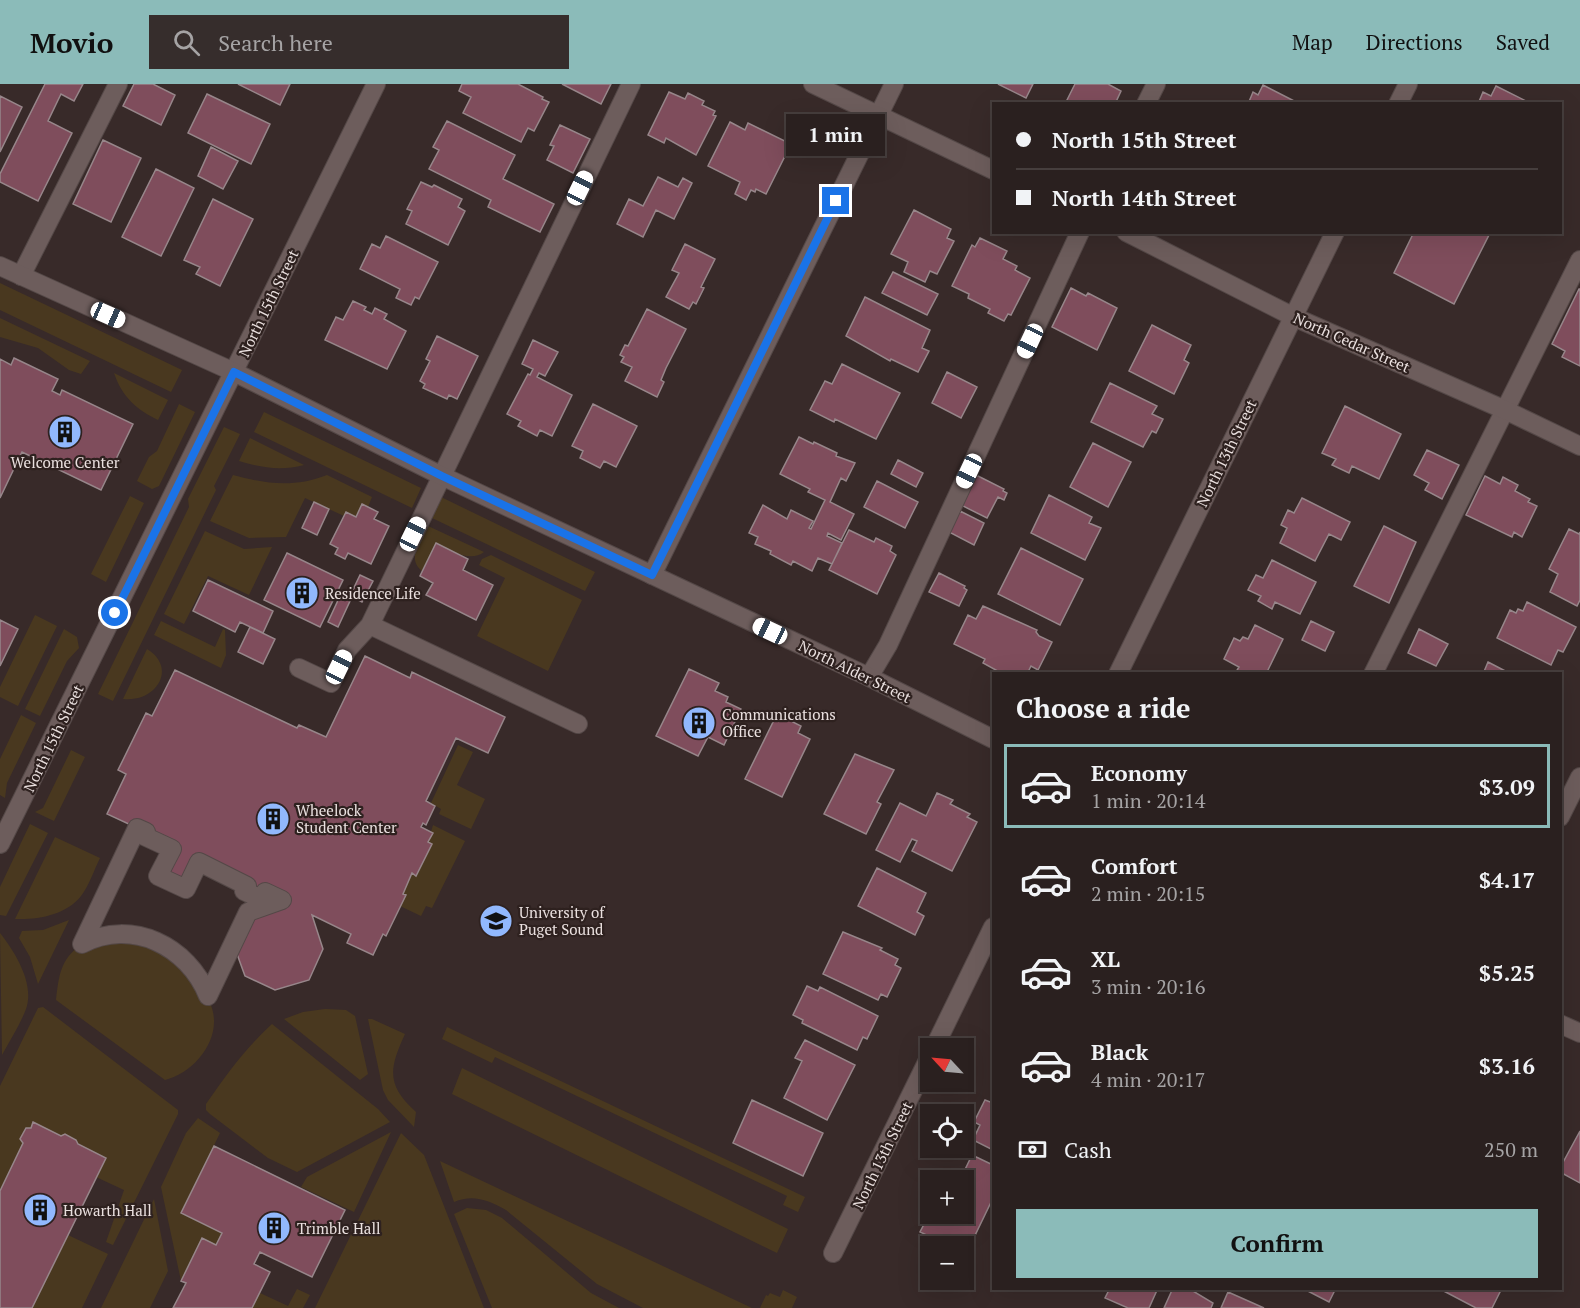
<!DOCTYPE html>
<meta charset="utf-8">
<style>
body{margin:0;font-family:"PT Serif",serif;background:#362d2c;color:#f1f3f6;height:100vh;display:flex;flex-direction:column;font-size:22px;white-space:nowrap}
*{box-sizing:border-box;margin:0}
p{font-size:20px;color:#a5a3a4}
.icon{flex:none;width:33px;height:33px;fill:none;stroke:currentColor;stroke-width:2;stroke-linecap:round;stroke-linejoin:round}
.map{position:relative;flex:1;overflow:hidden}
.sheet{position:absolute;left:992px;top:588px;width:570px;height:618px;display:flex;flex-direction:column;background:#2a201f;border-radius:0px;box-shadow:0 6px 24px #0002,0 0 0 2px #463e3d}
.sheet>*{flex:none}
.guide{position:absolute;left:992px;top:18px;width:570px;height:132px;border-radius:0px;box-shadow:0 6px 24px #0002,0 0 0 2px #463e3d;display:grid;align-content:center;height:132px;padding:0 24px;background:#2a201f}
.needle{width:39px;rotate:296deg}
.buttons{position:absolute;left:920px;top:954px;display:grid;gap:12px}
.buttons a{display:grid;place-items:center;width:54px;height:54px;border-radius:0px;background:#2a201f;box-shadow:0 6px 24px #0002,0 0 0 2px #463e3d;font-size:30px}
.end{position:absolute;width:27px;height:27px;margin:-14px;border:8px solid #1a73e8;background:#fff;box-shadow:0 0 0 3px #fff}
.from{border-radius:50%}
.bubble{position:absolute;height:42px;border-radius:0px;background:#2a201f;box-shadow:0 6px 24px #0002,0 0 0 2px #463e3d;font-size:20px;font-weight:700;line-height:42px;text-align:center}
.car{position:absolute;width:18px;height:36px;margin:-18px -9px;border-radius:8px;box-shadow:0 0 4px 2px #0007;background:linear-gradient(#fff 24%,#345 0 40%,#fff 0 76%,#345 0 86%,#fff 0)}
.guide b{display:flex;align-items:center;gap:21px;height:57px;font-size:22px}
.guide b+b{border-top:2px solid #463e3d}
.guide i{width:15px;height:15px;background:#f1f3f6}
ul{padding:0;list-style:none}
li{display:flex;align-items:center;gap:18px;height:84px;margin:0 12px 9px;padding:0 12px;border:3px solid transparent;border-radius:0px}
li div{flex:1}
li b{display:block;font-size:22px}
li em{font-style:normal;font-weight:700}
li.selected{border-color:#8bbbb9}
li>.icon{width:54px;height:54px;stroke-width:1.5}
h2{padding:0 24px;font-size:27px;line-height:72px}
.pay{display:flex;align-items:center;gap:15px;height:66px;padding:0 24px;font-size:22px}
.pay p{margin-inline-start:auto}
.button{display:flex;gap:12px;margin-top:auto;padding:12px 24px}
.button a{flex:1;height:69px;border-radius:0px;background:#8bbbb9;color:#111;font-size:24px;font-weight:700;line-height:69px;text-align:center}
header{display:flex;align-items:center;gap:36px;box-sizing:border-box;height:84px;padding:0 30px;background:#8bbbb9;color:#111}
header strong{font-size:28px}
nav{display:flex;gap:33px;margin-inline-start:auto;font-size:21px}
.search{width:420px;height:54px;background:#362d2c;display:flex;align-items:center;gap:15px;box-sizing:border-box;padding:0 21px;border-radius:0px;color:#a5a3a4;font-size:22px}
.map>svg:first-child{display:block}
</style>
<header>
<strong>Movio</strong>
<div class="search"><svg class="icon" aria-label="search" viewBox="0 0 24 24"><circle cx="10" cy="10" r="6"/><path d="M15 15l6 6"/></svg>Search here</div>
<nav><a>Map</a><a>Directions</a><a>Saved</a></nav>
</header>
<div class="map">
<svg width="1580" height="1224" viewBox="0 0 1580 1224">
<rect width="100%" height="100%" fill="#382a29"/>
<path fill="#49381f" d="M0,199L182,286L171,308L0,226Z
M0,234L90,277L81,290L69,286L38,264L0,253Z
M114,289L168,316L158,336C137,326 122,313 114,289Z
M179,320L195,328L159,402L152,405L137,397L149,373L157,367Z
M264,328L421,404L412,424L254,348Z
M224,343L240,350L214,402L216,406L113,617L98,610L189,423L188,415Z
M250,354L304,381C281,387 262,384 239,377Z
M233,391C266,400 294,404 327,391L372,413L368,423L356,433L346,429L344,432L305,414L286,453L249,454L210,437Z
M130,412L144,419L106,498L91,490Z
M441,413L595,488L585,507L432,434Z
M428,442L484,468C470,479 450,466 436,460L422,487C406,475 421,455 428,442Z
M205,447L244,465L272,463L249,511L208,492L184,540L164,530Z
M491,471L582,516L548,587L477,552L505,494L479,481L482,475Z
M35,531L57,542L18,622L0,613V603Z
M161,537L215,563L223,545L225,546L226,571L221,584L154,551Z
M64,545L77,553L79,564L67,577L40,632L25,625Z
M147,565C178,584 156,619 123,615Z
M21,631L36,639L7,699L5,714L0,711V675Z
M458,661L473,668L457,701L485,715L471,745L439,730L441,725L431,719Z
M71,666L85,673L54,737L35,728L43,724Z
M30,740L48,749L6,832L0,831V803Z
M433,741L465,757L432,824L426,822L421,832L400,822L405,812L403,810L412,789L417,791L432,760L428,758Z
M55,753L100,774C94,786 89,802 81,812C66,831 38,836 15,835Z
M69,836L38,900L30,873L19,854L22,847L43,846Z
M0,849C15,868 35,900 26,925C20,941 10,956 2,971Z
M157,857C169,871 181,885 194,899C199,904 206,910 209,917C226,950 197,988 165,996L56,916C59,892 60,875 82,860Z
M43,923L178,1026V1030L113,1161L106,1158L124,1106L96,1093L105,1074L78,1060L76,1056L65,1050L61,1052L34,1039L31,1044H26L20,1055L23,1059L0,1107V1002L38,924Z
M325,925L346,926L355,932L368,990L360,996L284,935L303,928Z
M368,935H372L405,950C389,985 386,1001 416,1028L414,1043L388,1016L383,1006Z
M272,940L378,1025L390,1038L297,1088L268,1074L210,1030L206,1026V1020C228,989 244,966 272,940Z
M447,943L805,1113L798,1128L783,1121L787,1112L495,973L492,979L442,955Z
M462,984L788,1145L777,1169L452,1010Z
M198,1034L220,1049L181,1129L222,1149L216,1161L202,1155L181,1197L161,1103L186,1049Z
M391,1048L354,1128L301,1103L307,1093Z
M401,1049L424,1071L484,1224H315Z
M440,1077L752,1224H643L597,1200L506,1126C488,1116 473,1110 454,1118Z
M154,1115L168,1187L150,1224H101Z
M467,1124L486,1126L502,1134L591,1209L619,1224H492L454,1130Z
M68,1151L108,1170L82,1224H32Z
M297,1205L310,1211L303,1224H252L260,1209L288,1222Z
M783,1206L797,1213L792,1224H760L766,1211L768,1212L770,1209L780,1213Z"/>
<path fill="#7f4d5c" stroke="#97868a" stroke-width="1.5" d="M45,0H83L74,17L61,10L48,37L72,49L38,117L0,98V90Z
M134,0H153L175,11L161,41L123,22Z
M238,0H290L280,21Z
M462,0H518L543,13L542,15L549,18L534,47L528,44L521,58L463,29L471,13L459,7Z
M562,0H611L601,20Z
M998,0H1033L1026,14Z
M1075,0H1108L1121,7L1115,20H1065Z
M1263,1L1300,20H1248L1253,8L1258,11Z
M1496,2L1532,20H1478L1483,8L1491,12Z
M669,8L685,15L688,9L704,17L702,21L715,27L713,31L716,32L696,71L666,54L664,59L648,51Z
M207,10L270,40L251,80L188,49Z
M0,12L22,23L0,68Z
M447,37L515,71L503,95L554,120L540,148L488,123L491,116L429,85L439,66L433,63Z
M730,38L745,46L748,39L791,60L766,110L756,105L755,108L751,106L746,116L735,110L740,98L708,82Z
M560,41L590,55L573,89L547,76L554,62L550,61Z
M103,56L141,74L111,138L73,120Z
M211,63L238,77L223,105L198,92Z
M156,85L194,104L161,172L122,153Z
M658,93L678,103L683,94L692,99L674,135L656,126L643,153L617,140L629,115L643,122Z
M421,98L432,103L434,101L462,115L458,123L465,127L448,161L406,140L412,127L407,125Z
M213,115L253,135L220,202L196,190L200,183L184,176Z
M914,126L951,145L947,154L954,157L937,190L930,187L925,198L904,188L908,178L891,170Z
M1414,148H1483L1489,151L1454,220L1394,189Z
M386,152L438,178L419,215L415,213L411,221L396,214L400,205L360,185L372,160L380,164Z
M980,154L1007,167L1003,175L1017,182L1015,186L1030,194L1011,231L1008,230L1004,237L988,229L990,225L968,214L969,210L952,202L972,161L975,163Z
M685,160L715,175L701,203L704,204L696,220L693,218L689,225L666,213L679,189L672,186Z
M893,188L938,210L927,231L882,209Z
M1071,204L1086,212L1088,209L1117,224L1097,266L1052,243Z
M1579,205H1580V282L1562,273L1565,267L1552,260Z
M865,213L930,246L922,264L929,267L918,288L891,275L890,277L846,252Z
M353,217L366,223L364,226L372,230L375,224L387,230L384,235L406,247L387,285L325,256L336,233L343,236Z
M647,225L686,245L666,284L661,296L664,298L657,313L625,297L632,283L621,278L624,273L620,271L625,261L628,262Z
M1152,241L1191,261L1184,276L1189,279L1174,310L1129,287Z
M437,252L478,272L457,315L449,311L447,315L423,304L425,300L420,297L430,277L426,275Z
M533,256L558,268L545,292L539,289L537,293L572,311L552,352L540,346L537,352L518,342L521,337L507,330L528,290L530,291L533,285L522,280Z
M14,274L58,295L52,307L60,311L62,306L133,340L101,406L22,368L0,414V275L11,281Z
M842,280L900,309L876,355L835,335L834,338L810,326L825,297L832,300Z
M947,288L977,303L961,334L932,319Z
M1110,299L1157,322L1152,330L1163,335L1156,349L1152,347L1143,363L1091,338Z
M593,320L637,342L616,383L604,377L600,384L580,374L583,367L572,362Z
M1345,322L1401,350L1379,395L1352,382L1349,389L1332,381L1336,375L1322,369Z
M799,353L813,360L814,358L837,369L836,372L855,379L846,397L841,394L830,418L854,430L841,456L828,449L827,452L842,459L832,480L818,474L812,487L793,477L791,481L770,470L771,467L755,460L758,453L749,449L763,421L787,435L791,426L813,437L809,444L811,445L825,416L808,408L810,405L780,390Z
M1093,359L1131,378L1108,423L1070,403Z
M1427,366L1459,381L1442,415L1425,406L1429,399L1414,391Z
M898,376L923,389L916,403L891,390Z
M976,391L1004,405L1003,407L1007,409L1004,416L998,413L987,434L961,421Z
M1485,392L1500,400L1503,393L1518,401L1515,407L1530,415L1528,418L1537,422L1522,453L1514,448L1512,453L1466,431Z
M877,397L918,418L905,444L864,423Z
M1049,411L1092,433L1089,439L1101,444L1085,476L1031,449Z
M1302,414L1350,438L1341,456L1329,450L1315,477L1280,459L1287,444L1281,441L1288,426L1294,429Z
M314,418L329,425L317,451L302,444Z
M362,420L378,428L374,435L389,442L371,480L348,469L345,475L335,470L338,464L330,460L346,428L356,433Z
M960,427L984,439L974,461L949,448Z
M1384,442L1416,458L1389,519L1354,502Z
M1569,445L1579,450L1580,448V516L1577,522L1550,508L1558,490L1549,485Z
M849,446L874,458L876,454L892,462L890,467L896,471L877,510L829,486Z
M436,459L468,475L463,486L493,501L476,536L426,511L433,499L420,492Z
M1021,464L1083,495L1060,541L998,510Z
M287,469L343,496L320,543L264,516Z
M1272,476L1316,498L1300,530L1275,518L1272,525L1258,517L1261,512L1248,506L1256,491L1263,494Z
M939,489L965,502L964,504L967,506L959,522L929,508Z
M360,491L373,497L362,518L350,512Z
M208,496L273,527L263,549L240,538L235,548L193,527Z
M340,512L350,517L338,543L328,538Z
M1527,518L1576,543L1563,568L1558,566L1551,581L1497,554L1510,526L1516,529L1518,525L1523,527Z
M983,522L1037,546L1036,548L1039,552L1052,558L1038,586L1031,582L1027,590H1003L983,579L985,575L954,560L968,531L976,535Z
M0,536L18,545L0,582Z
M1311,537L1334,548L1325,567L1302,556Z
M1255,541L1283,555L1266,590H1240L1236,588L1239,583L1224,575L1234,554L1240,557L1243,553L1248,555Z
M250,543L275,555L263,580L238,568Z
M1419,545L1448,560L1436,582L1408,569Z
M365,572L410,594L412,588L505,633L488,669L456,654L426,717L435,722L426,741L423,739L421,743L433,749L428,758L432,760L416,792L412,789L403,810L406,811L386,852L383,850L373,871L347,859L351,850L312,831L323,865L309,896L275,906L245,892L233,859L248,828L265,808L199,778L186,805L158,792L172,765L146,748L107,730L126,690L118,686L146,629L152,632L175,586L297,644L299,641L326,653Z
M1488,578L1511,590H1483Z
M689,585L719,599L715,607L728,613L726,618L741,625L724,661L708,653L698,672L656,652Z
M777,630L801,642L798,649L810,655L782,713L745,695Z
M855,670L894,686L877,718L881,720L866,750L824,730Z
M937,709L953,716L950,720L970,730L967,733L977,738L952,787L912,767L917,757L912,755L900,778L876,766L900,719L926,732Z
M877,784L926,809L917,828L924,832L915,851L858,822Z
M843,848L882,864L880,866L898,875L895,881L901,884L887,913L881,910L878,916L823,890Z
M807,902L818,907L820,903L878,932L867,955L863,953L857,966L802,939L803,936L793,931Z
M805,956L855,981L827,1036L784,1014L802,977L795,974Z
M752,1016L823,1049L803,1092L733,1059Z
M985,1016L993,1019V1066L973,1056L980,1041L974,1038Z
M33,1038L61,1052L65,1050L76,1056L78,1060L106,1074L32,1224H0V1107L23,1059L20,1055L26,1044H31Z
M1580,1047V1099L1560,1088V1084Z
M214,1062L345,1126L312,1193L260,1168L254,1180L270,1188L252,1224H173L186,1199L181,1197L202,1154L216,1161L222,1149L181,1129Z
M972,1071L993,1081V1114L966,1170L963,1169V1162H950L920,1148L930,1129L963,1130V1096H960Z
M1110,1204H1158L1149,1224H1128L1105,1214Z
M1173,1204H1188L1213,1219L1211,1224H1164Z
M1302,1204H1336L1329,1218Z
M1438,1204H1498L1501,1206L1492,1224H1476Z
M1228,1208L1264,1224H1221Z"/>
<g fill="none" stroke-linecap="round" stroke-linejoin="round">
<defs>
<path id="service" d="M1146,20L1156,0
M21,192L118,0
M370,541L578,640
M299,584L331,599L347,566L370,541L631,0
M1373,590L1580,176
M869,593L888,561L1080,148"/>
<path id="pedestrian" d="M137,744L146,748L144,752L172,765L158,792L186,805L199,778L247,802L244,807L261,815L265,808L282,816L248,828L208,912C188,862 132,834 82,860Z"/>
<path id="minor" d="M813,0L993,86
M1398,20L1408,0
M1126,148L1294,233L1505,326L1580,362
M652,491L894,0
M1118,590L1335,148
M1560,733L1580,693
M0,760L376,0
M934,964L993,843
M833,1169L930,972"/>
<path id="tertiary" d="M0,182L234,288L442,392L869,593L993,655
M1560,940L1580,949"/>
</defs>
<use href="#service" stroke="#544847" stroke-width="20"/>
<use href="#pedestrian" stroke="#544847" stroke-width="20"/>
<use href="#minor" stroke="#544847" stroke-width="20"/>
<use href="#tertiary" stroke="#544847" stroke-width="20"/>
<use href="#service" stroke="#6d5d5c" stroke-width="18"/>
<use href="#pedestrian" stroke="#6d5d5c" stroke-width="18"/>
<use href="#minor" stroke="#6d5d5c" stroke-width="18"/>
<use href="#tertiary" stroke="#6d5d5c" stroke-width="18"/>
</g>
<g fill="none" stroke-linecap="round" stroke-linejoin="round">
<path stroke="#1a73e8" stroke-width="8" d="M115,529L234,288L442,392L652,491L836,117"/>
</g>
<defs>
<symbol id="building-disc" viewBox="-11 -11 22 22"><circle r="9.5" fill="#91b8fd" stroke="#2e211f"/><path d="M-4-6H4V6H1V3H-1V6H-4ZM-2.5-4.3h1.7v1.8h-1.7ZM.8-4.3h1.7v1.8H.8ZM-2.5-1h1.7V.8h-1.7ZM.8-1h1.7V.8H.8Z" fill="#111"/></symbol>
<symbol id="university-disc" viewBox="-11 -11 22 22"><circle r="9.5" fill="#91b8fd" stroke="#2e211f"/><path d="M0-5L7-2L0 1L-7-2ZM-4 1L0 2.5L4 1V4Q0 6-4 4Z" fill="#111"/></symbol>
</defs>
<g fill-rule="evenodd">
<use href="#building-disc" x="46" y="329" width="38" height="38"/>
<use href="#building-disc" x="283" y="490" width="38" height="38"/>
<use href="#building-disc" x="680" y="620" width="38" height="38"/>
<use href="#building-disc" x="254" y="716" width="38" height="38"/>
<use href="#university-disc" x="477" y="818" width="38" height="38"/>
<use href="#building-disc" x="21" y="1107" width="38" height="38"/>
<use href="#building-disc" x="255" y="1125" width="38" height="38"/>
</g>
<g text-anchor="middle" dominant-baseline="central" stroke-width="4.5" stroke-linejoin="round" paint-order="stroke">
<g font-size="15" fill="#eae0df" stroke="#2e211f">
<text transform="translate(268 219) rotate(-64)">North 15th Street</text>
<text transform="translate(1352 258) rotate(24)">North Cedar Street</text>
<text transform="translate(1226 369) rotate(-64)">North 13th Street</text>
<text transform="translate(855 587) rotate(26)">North Alder Street</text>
<text transform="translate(53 654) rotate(-64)">North 15th Street</text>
<text transform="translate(882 1071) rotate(-64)">North 13th Street</text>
</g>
<g font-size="15" fill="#eae0df" stroke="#2e211f" text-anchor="start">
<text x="65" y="378" text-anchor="middle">Welcome Center</text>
<text x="325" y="509">Residence Life</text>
<text x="722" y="630">Communications<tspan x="722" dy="17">Office</tspan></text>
<text x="296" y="726">Wheelock<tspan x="296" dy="17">Student Center</tspan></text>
<text x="519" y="828">University of<tspan x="519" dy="17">Puget Sound</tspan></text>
<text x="63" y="1126">Howarth Hall</text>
<text x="297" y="1144">Trimble Hall</text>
</g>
</g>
</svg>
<div class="buttons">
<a><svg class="needle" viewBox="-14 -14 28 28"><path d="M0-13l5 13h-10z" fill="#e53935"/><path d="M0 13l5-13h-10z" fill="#a5a3a4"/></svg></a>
<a><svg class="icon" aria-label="locate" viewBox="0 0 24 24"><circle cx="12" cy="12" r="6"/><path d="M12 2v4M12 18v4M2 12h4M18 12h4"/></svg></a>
<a>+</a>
<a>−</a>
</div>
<i class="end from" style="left:115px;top:529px"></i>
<i class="end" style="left:836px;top:117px"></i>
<div class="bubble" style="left:786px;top:30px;width:99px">1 min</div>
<i class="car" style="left:580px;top:104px;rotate:26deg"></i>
<i class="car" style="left:108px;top:231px;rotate:114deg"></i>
<i class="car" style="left:1030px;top:257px;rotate:205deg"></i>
<i class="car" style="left:969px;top:387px;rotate:205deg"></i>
<i class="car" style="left:413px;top:450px;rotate:26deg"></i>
<i class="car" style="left:770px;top:547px;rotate:295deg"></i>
<i class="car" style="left:339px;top:583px;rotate:26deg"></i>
<div class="guide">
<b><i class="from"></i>North 15th Street</b>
<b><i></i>North 14th Street</b>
</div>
<section class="sheet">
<h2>Choose a ride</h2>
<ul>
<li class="selected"><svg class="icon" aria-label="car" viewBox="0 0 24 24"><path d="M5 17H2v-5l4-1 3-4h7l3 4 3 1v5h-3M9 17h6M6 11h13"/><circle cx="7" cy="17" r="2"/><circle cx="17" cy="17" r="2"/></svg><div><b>Economy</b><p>1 min · 20:14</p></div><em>$3.09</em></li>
<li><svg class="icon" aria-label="car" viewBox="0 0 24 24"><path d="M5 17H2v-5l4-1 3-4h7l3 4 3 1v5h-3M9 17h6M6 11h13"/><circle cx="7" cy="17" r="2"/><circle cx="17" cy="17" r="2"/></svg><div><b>Comfort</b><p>2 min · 20:15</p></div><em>$4.17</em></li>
<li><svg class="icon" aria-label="car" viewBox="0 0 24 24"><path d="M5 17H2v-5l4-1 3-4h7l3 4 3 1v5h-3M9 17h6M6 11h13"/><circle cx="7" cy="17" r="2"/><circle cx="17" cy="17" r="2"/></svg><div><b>XL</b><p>3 min · 20:16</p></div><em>$5.25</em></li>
<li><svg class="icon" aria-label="car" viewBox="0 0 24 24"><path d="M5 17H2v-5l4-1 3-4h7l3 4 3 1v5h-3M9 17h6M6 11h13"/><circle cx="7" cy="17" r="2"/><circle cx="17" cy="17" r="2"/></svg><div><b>Black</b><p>4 min · 20:17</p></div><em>$3.16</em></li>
</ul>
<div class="pay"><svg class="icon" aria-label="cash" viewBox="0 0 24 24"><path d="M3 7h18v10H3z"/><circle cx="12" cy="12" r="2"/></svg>Cash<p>250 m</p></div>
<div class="button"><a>Confirm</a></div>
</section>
</div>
